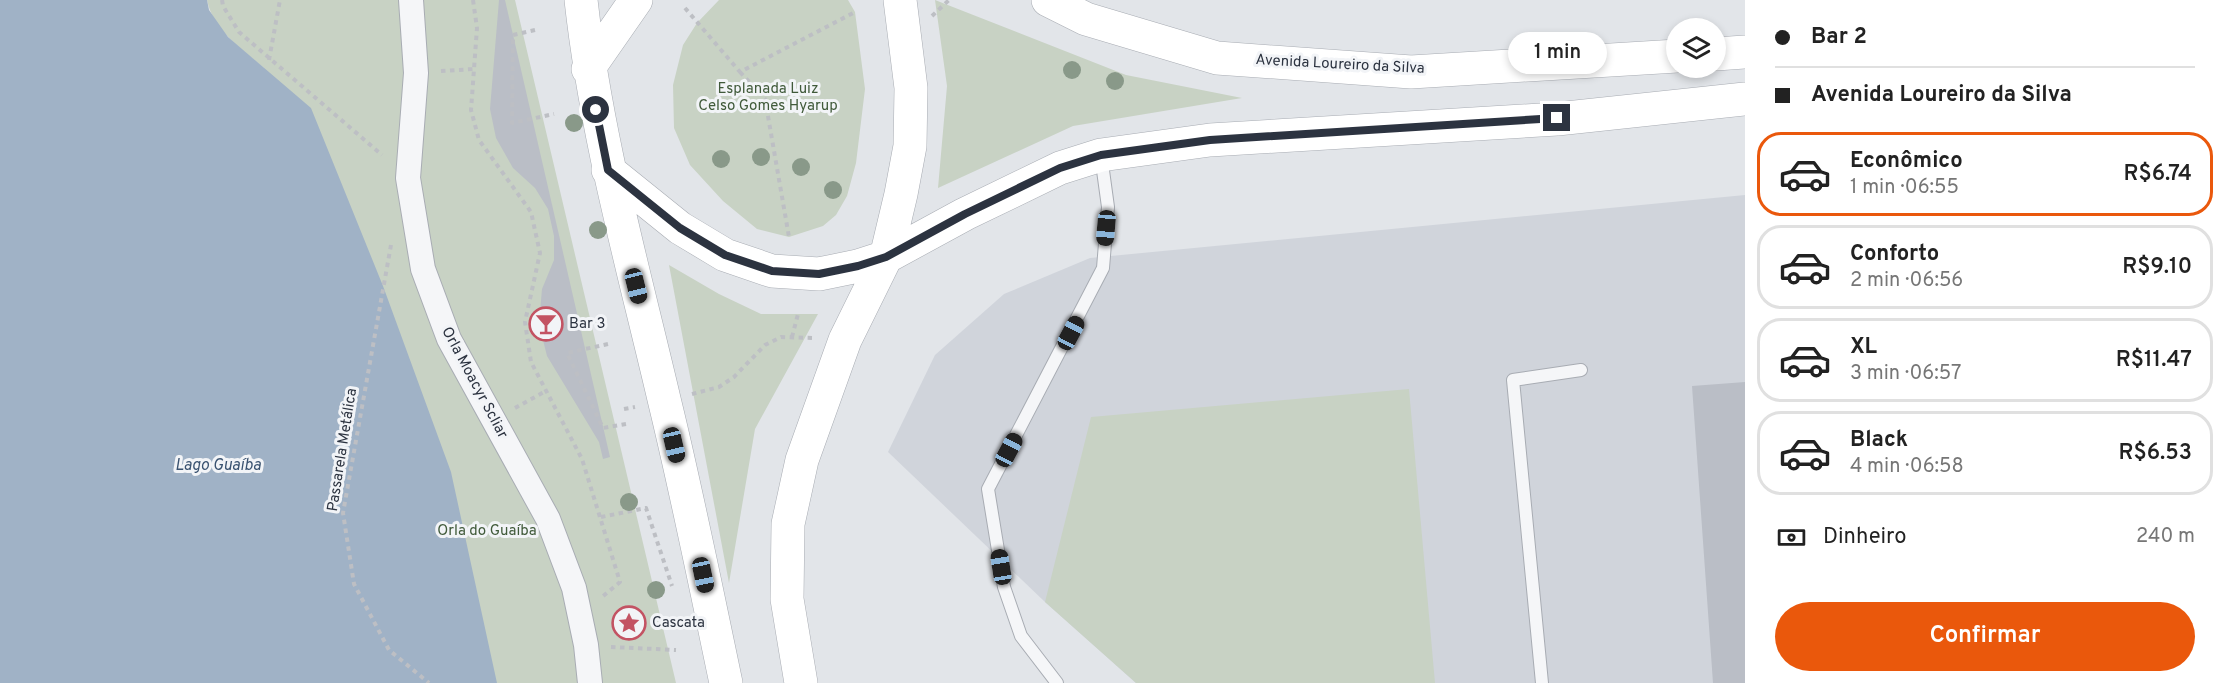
<!DOCTYPE html>
<html lang="pt">
<meta charset="utf-8">
<style>
body{margin:0;font-family:Overpass,sans-serif;background:#f6f6f6;color:#222;height:100vh;display:flex;flex-direction:column;font-size:22px;white-space:nowrap}
*{box-sizing:border-box;margin:0}
p{font-size:20px;color:#767676}
.icon{flex:none;width:33px;height:33px;fill:none;stroke:currentColor;stroke-width:2;stroke-linecap:round;stroke-linejoin:round}
.map{position:relative;flex:1;overflow:hidden}
.details{display:flex;flex-direction:column;background:#fff;width:480px}
.details>*{flex:none}
.guide{display:grid;align-content:center;height:132px;padding:0 30px;background:#fff}
.tools{position:absolute;left:1666px;top:18px;display:grid;gap:12px}
.tools a{display:grid;place-items:center;width:60px;height:60px;border-radius:50%;background:#fff;box-shadow:0 3px 9px #0003;font-size:30px}
.end{position:absolute;width:27px;height:27px;margin:-14px;border:8px solid #2c3340;background:#fff;box-shadow:0 0 0 3px #fff}
.from{border-radius:50%}
.bubble{position:absolute;height:42px;border-radius:21px;background:#fff;box-shadow:0 3px 9px #0003;font-size:20px;font-weight:600;line-height:42px;text-align:center}
.car{position:absolute;width:18px;height:36px;margin:-18px -9px;border-radius:8px;box-shadow:0 0 4px 2px #0007;background:linear-gradient(#222 24%,#8ab4d8 0 40%,#222 0 76%,#8ab4d8 0 86%,#222 0)}
.guide b{display:flex;align-items:center;gap:21px;height:57px;font-size:22px}
.guide b+b{border-top:2px solid #e0e0e0}
.guide i{width:15px;height:15px;background:#222}
ul{padding:0;list-style:none}
li{display:flex;align-items:center;gap:18px;height:84px;margin:0 12px 9px;padding:0 18px;border:3px solid #e0e0e0;border-radius:24px}
li div{flex:1}
li b{display:block;font-size:22px}
li em{font-style:normal;font-weight:600}
li.on{border-color:#ea580c}
li>.icon{width:54px;height:54px;stroke-width:1.5}
.pay{display:flex;align-items:center;gap:15px;height:66px;padding:0 30px;font-size:22px}
.pay p{margin-inline-start:auto}
.action{display:flex;gap:12px;margin-top:auto;padding:12px 30px}
.action a{flex:1;height:69px;border-radius:36px;background:#ea580c;color:#fff;font-size:24px;font-weight:600;line-height:69px;text-align:center}
main{display:flex;flex:1;min-height:0}
.map>svg:first-child{display:block}
</style>
<main>
<div class="map">
<svg width="1745" height="683" viewBox="0 0 1745 683">
<rect width="100%" height="100%" fill="#e2e5e9"/>
<path fill="#d0d4db" d="M1745,195V683H1136L1045,602L888,452L935,355L1004,294L1090,258Z"/>
<path fill="#c8d2c4" d="M207,0H515L676,683H416L264,68C242,49 213,30 207,0Z
M719,0H848L855,12L865,89L856,163L847,196L836,215L823,226L789,237L757,229L723,201L690,165L674,128L673,85L683,45L697,23Z
M935,0L1126,75L1242,98L1073,126L938,188L947,86Z
M669,265L719,294L761,314H818L755,429L729,583Z
M1409,389L1435,683H1136L1045,602L1091,417Z"/>
<path fill="#a0b2c6" d="M0,0H207L209,10L228,37L311,108L383,286L451,472L497,683H0Z"/>
<path fill="#babec6" d="M499,0H505L610,457L603,459L599,442L547,356L539,324L542,289L554,260V236L548,209L535,188L513,168L496,138L490,109Z
M1745,382V683H1713L1692,386Z"/>
<g fill="none" stroke-linecap="round" stroke-linejoin="round">
<defs>
<path id="lane" d="M1057,683L1021,636L1004,587L988,489L1103,268L1108,207L1101,156
M1542,683L1513,380L1581,370"/>
<path id="street" d="M411,0L416,73L408,178L423,269L449,339L548,519L574,588L586,645L590,683"/>
<path id="secondary" d="M581,0C596,136 633,267 664,399C687,493 706,588 726,683
M1048,0L1086,19L1217,58L1411,72L1677,56
M1716,54L1745,52
M588,69L636,0
M608,170L680,228L725,255L772,271L819,274L858,266L886,257L965,214L1060,168L1101,155L1210,140L1557,119L1745,99
M801,683L787,599L788,524L802,460L845,340L886,257L901,194L910,146L911,88L900,0"/>
</defs>
<use href="#lane" stroke="#a8acb3" stroke-width="14"/>
<use href="#street" stroke="#a8acb3" stroke-width="26"/>
<use href="#secondary" stroke="#a8acb3" stroke-width="34"/>
<path stroke="#bdbfc4" stroke-width="4" stroke-dasharray="4.5 4.5" stroke-linecap="butt" d="M222,0L223,6L239,32L382,155
M473,0L477,28L471,110L479,140L531,212L540,253L525,322L531,362L582,459L620,582L602,597
M685,8L740,72L855,12
M932,16L949,0
M535,30L513,35L512,123L554,114
M269,60L280,0
M441,71L474,69
M740,72L765,99L789,237
M391,245L343,513L354,584L389,650L429,683
M792,337L798,314
M608,344L567,353L603,428L626,424
M692,394L719,387L734,377L765,345L781,337L812,338
M515,408L546,391
M624,409L635,407
M601,517L646,508L672,586
M611,647L676,650"/>
<use href="#lane" stroke="#f5f6f8" stroke-width="12"/>
<use href="#street" stroke="#f5f6f8" stroke-width="24"/>
<use href="#secondary" stroke="#fff" stroke-width="33"/>
</g>
<g fill="#899989">
<circle cx="1072" cy="70" r="9"/>
<circle cx="1115" cy="81" r="9"/>
<circle cx="574" cy="123" r="9"/>
<circle cx="761" cy="157" r="9"/>
<circle cx="721" cy="159" r="9"/>
<circle cx="801" cy="167" r="9"/>
<circle cx="833" cy="190" r="9"/>
<circle cx="598" cy="230" r="9"/>
<circle cx="629" cy="502" r="9"/>
<circle cx="656" cy="590" r="9"/>
</g>
<g fill="none" stroke-linecap="round" stroke-linejoin="round">
<path stroke="#2c3340" stroke-width="8" d="M596,110L608,170L680,228L725,255L772,271L819,274L858,266L886,257L965,214L1060,168L1101,155L1210,140L1557,118"/>
</g>
<defs>
<symbol id="bar-ring" viewBox="-11 -11 22 22"><circle r="9.5" fill="#f2f4f7" stroke="#c35363" stroke-width="1.5"/><path d="M-6-5H6L.8 .8V4.5H3.5V6h-7V4.5H-.8V.8Z" fill="#c35363"/></symbol>
<symbol id="sight-ring" viewBox="-11 -11 22 22"><circle r="9.5" fill="#f2f4f7" stroke="#c35363" stroke-width="1.5"/><path d="M0-6L1.8-2.2L6-1.7L2.9 1.2L3.7 5.4L0 3.3L-3.7 5.4L-2.9 1.2L-6-1.7L-1.8-2.2Z" fill="#c35363"/></symbol>
</defs>
<g fill-rule="evenodd">
<use href="#bar-ring" x="527" y="305" width="38" height="38"/>
<use href="#sight-ring" x="610" y="604" width="38" height="38"/>
</g>
<g text-anchor="middle" dominant-baseline="central" stroke-width="6" stroke-linejoin="round" paint-order="stroke">
<g font-size="15" fill="#2c3340" stroke="#f2f4f7">
<text transform="translate(1340 65) rotate(3)">Avenida Loureiro da Silva</text>
<text transform="translate(474 383) rotate(62)">Orla Moacyr Scliar</text>
<text transform="translate(343 450) rotate(-81)">Passarela Metálica</text>
</g>
<g font-size="15" fill="#405a3a" stroke="#f2f4f7">
<text x="768" y="89">Esplanada Luiz<tspan x="768" dy="17">Celso Gomes Hyarup</tspan></text>
<text x="487" y="531">Orla do Guaíba</text>
</g>
<g font-size="15" fill="#2c3340" stroke="#f2f4f7" text-anchor="start">
<text x="569" y="324">Bar 3</text>
<text x="652" y="623">Cascata</text>
</g>
<g font-size="16" font-style="italic" fill="#395270" stroke="#f2f4f7">
<text x="218" y="466">Lago Guaíba</text>
</g>
</g>
</svg>
<div class="tools">
<a><svg class="icon" aria-label="layers" viewBox="0 0 24 24"><path d="M12 4l9 5-9 5-9-5zM3 14l9 5 9-5"/></svg></a>
</div>
<i class="end from" style="left:596px;top:110px"></i>
<i class="end" style="left:1557px;top:118px"></i>
<div class="bubble" style="left:1508px;top:32px;width:99px">1 min</div>
<i class="car" style="left:1106px;top:228px;rotate:185deg"></i>
<i class="car" style="left:636px;top:286px;rotate:166deg"></i>
<i class="car" style="left:1071px;top:333px;rotate:28deg"></i>
<i class="car" style="left:674px;top:445px;rotate:167deg"></i>
<i class="car" style="left:1009px;top:450px;rotate:28deg"></i>
<i class="car" style="left:1001px;top:567px;rotate:351deg"></i>
<i class="car" style="left:703px;top:575px;rotate:168deg"></i>
</div>
<section class="details">
<div class="guide">
<b><i class="from"></i>Bar 2</b>
<b><i></i>Avenida Loureiro da Silva</b>
</div>
<ul>
<li class="on"><svg class="icon" aria-label="car" viewBox="0 0 24 24"><path d="M5 17H2v-5l4-1 3-4h7l3 4 3 1v5h-3M9 17h6M6 11h13"/><circle cx="7" cy="17" r="2"/><circle cx="17" cy="17" r="2"/></svg><div><b>Econômico</b><p>1 min · 06:55</p></div><em>R$6.74</em></li>
<li><svg class="icon" aria-label="car" viewBox="0 0 24 24"><path d="M5 17H2v-5l4-1 3-4h7l3 4 3 1v5h-3M9 17h6M6 11h13"/><circle cx="7" cy="17" r="2"/><circle cx="17" cy="17" r="2"/></svg><div><b>Conforto</b><p>2 min · 06:56</p></div><em>R$9.10</em></li>
<li><svg class="icon" aria-label="car" viewBox="0 0 24 24"><path d="M5 17H2v-5l4-1 3-4h7l3 4 3 1v5h-3M9 17h6M6 11h13"/><circle cx="7" cy="17" r="2"/><circle cx="17" cy="17" r="2"/></svg><div><b>XL</b><p>3 min · 06:57</p></div><em>R$11.47</em></li>
<li><svg class="icon" aria-label="car" viewBox="0 0 24 24"><path d="M5 17H2v-5l4-1 3-4h7l3 4 3 1v5h-3M9 17h6M6 11h13"/><circle cx="7" cy="17" r="2"/><circle cx="17" cy="17" r="2"/></svg><div><b>Black</b><p>4 min · 06:58</p></div><em>R$6.53</em></li>
</ul>
<div class="pay"><svg class="icon" aria-label="cash" viewBox="0 0 24 24"><path d="M3 7h18v10H3z"/><circle cx="12" cy="12" r="2"/></svg>Dinheiro<p>240 m</p></div>
<div class="action"><a>Confirmar</a></div>
</section>
</main>
